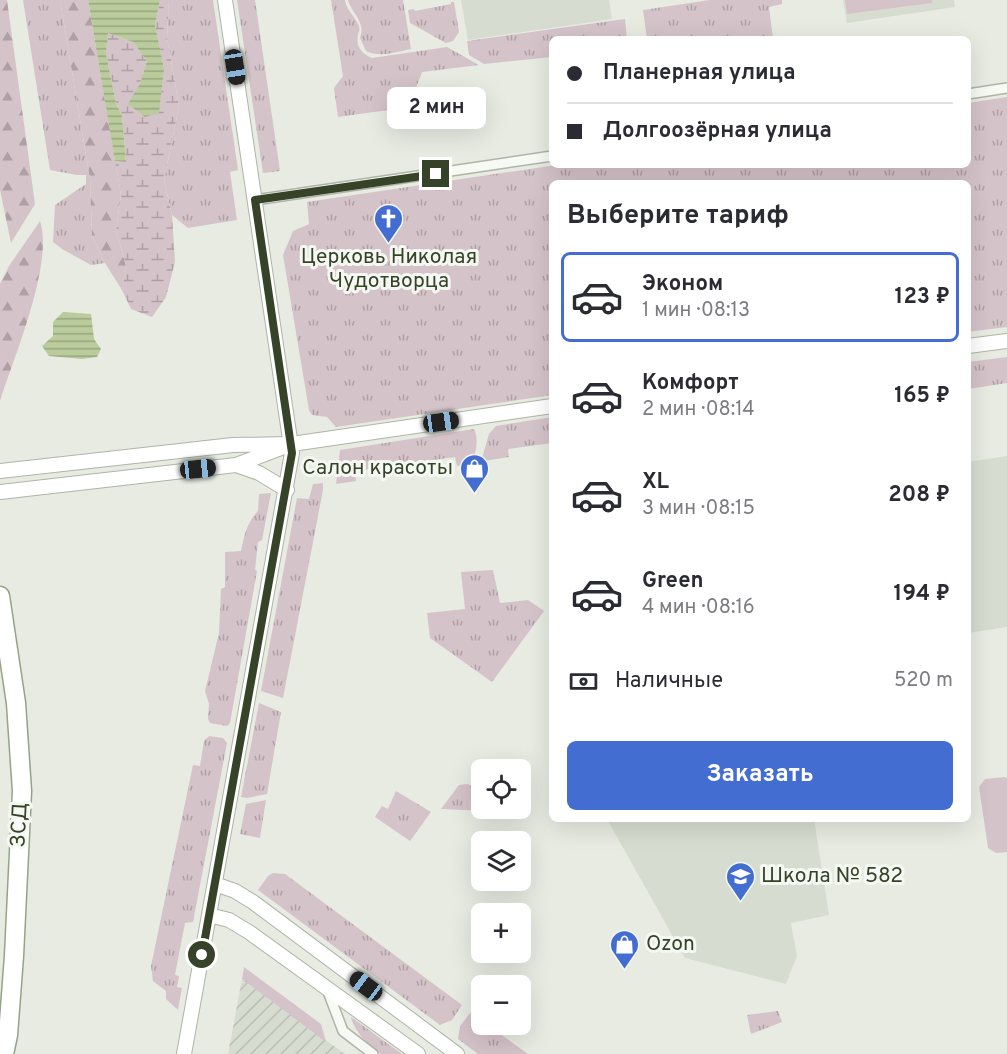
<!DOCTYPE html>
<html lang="ru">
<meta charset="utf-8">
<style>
body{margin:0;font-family:Overpass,sans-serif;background:#f7f7f7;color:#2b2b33;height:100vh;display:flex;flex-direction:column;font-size:22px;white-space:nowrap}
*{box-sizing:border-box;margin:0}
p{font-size:20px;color:#7c7c81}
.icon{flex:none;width:33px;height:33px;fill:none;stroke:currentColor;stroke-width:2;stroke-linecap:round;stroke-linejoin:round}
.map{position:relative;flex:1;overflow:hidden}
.panel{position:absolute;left:549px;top:180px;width:422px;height:642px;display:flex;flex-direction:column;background:#fff;border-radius:9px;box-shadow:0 6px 24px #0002}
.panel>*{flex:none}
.guide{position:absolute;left:549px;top:36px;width:422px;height:132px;border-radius:9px;box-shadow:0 6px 24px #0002;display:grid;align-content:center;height:132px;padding:0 18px;background:#fff}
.fabs{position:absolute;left:471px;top:759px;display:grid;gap:12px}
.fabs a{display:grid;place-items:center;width:60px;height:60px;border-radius:9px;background:#fff;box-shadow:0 6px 24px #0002;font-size:30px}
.end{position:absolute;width:27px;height:27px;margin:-14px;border:8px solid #364329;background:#fff;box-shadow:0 0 0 3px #fff}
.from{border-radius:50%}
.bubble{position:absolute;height:42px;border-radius:9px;background:#fff;box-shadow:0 6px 24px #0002;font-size:20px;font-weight:700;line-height:42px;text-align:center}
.car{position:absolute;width:18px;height:36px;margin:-18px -9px;border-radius:8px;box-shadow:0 0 4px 2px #0007;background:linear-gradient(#222 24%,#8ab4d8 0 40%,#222 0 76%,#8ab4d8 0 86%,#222 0)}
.guide b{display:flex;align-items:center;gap:21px;height:57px;font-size:22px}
.guide b+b{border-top:2px solid #e1e1e2}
.guide i{width:15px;height:15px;background:#2b2b33}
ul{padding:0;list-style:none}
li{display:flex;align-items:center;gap:18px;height:90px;margin:0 12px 9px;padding:0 6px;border:3px solid transparent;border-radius:9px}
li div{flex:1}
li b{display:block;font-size:22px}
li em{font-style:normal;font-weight:700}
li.current{border-color:#446dd2}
li>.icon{width:54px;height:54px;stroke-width:1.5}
h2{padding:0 18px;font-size:27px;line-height:72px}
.pay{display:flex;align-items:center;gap:15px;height:66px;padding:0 18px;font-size:22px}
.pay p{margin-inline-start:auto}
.primary-button{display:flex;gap:12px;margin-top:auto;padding:12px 18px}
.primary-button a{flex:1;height:69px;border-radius:9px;background:#446dd2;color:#fff;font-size:24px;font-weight:700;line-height:69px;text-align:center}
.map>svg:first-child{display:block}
</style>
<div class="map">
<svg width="1007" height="1054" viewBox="0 0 1007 1054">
<defs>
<pattern id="industrial-furrows" width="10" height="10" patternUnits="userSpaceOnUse" patternTransform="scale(1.5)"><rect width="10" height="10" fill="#d6ddd0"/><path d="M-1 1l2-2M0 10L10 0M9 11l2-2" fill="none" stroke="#b8bfb3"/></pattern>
<pattern id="grass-tufts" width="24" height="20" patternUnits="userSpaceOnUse" patternTransform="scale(1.5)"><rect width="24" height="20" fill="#d5c3ca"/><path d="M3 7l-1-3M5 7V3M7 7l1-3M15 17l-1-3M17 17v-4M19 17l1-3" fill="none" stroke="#aea0a4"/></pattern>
<pattern id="forest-firs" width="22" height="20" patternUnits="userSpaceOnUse" patternTransform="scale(1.5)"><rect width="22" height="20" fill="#d5c3ca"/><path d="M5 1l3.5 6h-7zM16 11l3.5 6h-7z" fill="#aea0a4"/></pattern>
<pattern id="wetland-marsh" width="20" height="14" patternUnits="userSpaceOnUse" patternTransform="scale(1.5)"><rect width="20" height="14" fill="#d5c3ca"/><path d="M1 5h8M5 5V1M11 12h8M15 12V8" fill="none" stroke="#aea0a4"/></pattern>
<pattern id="water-rules" width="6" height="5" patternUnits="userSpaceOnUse" patternTransform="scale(1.5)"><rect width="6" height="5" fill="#bacb9c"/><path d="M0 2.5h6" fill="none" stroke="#98a67f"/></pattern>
</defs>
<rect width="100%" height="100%" fill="#e7ebe2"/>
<path fill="#d6ddd0" d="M461,0H609L612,19L468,40Z
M843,0H954L955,7L847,23Z
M1007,456V627L968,633V462Z
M607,819H814L829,915L791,923L797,956L786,984L685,958Z"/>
<path fill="url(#industrial-furrows)" d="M242,979L345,1054H228Z"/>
<path fill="url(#grass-tufts)" d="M23,0H60L90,179L92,236L105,263L91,265L62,249L53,242L55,205L86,184V175H77L50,170Z
M169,0H213L238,170L230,172L237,220L188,228L172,215L164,180L179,106L167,37Z
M237,0H255L280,171L263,173Z
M331,0H345C346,10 355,16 359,26C360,31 359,30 358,35C355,47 363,54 372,58L447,47L479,65L422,72L414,93L417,106L338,117L334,88L343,76Z
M348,0H403L411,49C396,52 380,58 366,51L360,38C366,22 352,14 348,0Z
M710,0H782V4L769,7L773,39H647L643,10Z
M451,2H454L459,32L453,41L446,43L410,23L408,10L414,9L415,11L451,4Z
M625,19L627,39H552V57L484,64L469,55L467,41Z
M1007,97V327L968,332V183H552V395L336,427L327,417L312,415L309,410L283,255L293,231L309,224L307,202L556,165H968V103Z
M1007,357V383L968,389V362Z
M552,417V443L508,449L509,457L484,461L482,458L489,434L496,426Z
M474,429C479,438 476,455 471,464L457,466L455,457L355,471L356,481L336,484L340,450Z
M323,483V490L283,698L261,691L297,498L309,499L313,484Z
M271,493L262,540L258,542L255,570L257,571L230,723L227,726L210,723L208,719L209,704L205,691L219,633L221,589L225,587V552L241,551C244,536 247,522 258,511L259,494Z
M493,570L500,603L528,600L544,611L492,682L430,638L427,613L465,609L461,572Z
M259,703L281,712L267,794L247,798L241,797Z
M209,736L223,738L227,743L193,922L185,923L175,975L179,976L177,987L182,988L178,1010L166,999V991L153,981L151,966L193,765L200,766L204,741Z
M467,784L481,788L482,808L508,809L506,812L441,809L459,785Z
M396,791L431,812L410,841L375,817L382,806L388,809Z
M266,800L260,838L240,834L246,804Z
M273,873L285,874L462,1005L452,1020L440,1025L258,890L268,876Z
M244,967L321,1024L326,1042L242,979Z
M778,1011L782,1022L751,1034L747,1015Z
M471,1012L481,1019L482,1024L488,1025L528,1054H478L458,1039L460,1026Z
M351,1017L402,1054C396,1054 387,1054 382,1054C370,1051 353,1028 351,1017Z"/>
<path fill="url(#forest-firs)" d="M0,0H7L35,204L11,243L0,190Z
M60,0H88L121,195L116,230L126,266L122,290L105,263L92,236L90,179Z
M40,221C54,263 14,357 0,401V284L9,266Z"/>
<path fill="url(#wetland-marsh)" d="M160,0H169L167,37L179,106L164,180L172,215L175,262L166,297L152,317L131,309L122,290L126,266L116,230L121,195L115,161L126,162L122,116L116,103L106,54L108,33L133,42L147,61L140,84L164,68L155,25Z"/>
<path fill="#d5c3ca" d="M845,0H932V3L847,14Z
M1005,777L1007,778V852L996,853L988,848L979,787L985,779Z"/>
<path fill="url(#water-rules)" d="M88,0H160L155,25L164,68L159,113L145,117L128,104L140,84L147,61L133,42L108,33L106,54L116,103L122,116L126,162L115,161Z
M63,312L91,314L94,339L101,349L97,357L82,359L49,356L42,346L53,336V322Z"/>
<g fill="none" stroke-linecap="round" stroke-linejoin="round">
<defs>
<path id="street" d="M968,94L1007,88
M255,200L552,156
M327,989L343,1031L373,1054"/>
<path id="secondary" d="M968,346L1007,341
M236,465L259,473L287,490
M0,471L233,445L292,444L552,406
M0,492L236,465L281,448
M215,884L235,891L253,902L457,1054
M209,915L229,920L249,932L418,1054
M184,1054L292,453L225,0"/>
<path id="highway" d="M0,596L16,703L22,791L14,956L8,1035L4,1054"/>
</defs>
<use href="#street" stroke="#aeb5a7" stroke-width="12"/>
<use href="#secondary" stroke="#aeb5a7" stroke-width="16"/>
<use href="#highway" stroke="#96a289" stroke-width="21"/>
<use href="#street" stroke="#f7f9f5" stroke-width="9"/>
<use href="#secondary" stroke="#fff" stroke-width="14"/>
<use href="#highway" stroke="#fff" stroke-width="18"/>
</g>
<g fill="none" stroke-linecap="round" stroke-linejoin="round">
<path stroke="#364329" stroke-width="8" d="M202,955L292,453L255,200L436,174"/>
</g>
<defs>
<symbol id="church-pin" viewBox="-11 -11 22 30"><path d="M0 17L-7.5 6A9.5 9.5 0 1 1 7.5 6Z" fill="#446dd2" stroke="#f5f8f2"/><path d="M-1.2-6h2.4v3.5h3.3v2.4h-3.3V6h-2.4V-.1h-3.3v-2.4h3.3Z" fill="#fff"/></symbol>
<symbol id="shop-pin" viewBox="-11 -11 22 30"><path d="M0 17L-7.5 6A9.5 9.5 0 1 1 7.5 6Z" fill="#446dd2" stroke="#f5f8f2"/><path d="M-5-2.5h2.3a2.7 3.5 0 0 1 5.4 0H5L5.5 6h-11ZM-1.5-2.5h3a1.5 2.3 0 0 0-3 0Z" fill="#fff"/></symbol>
<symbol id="school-pin" viewBox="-11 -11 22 30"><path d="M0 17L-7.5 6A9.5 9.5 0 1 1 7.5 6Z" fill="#446dd2" stroke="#f5f8f2"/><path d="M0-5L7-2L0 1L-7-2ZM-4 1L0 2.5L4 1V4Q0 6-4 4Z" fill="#fff"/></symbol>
</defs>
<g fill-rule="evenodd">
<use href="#church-pin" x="372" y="202" width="33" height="45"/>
<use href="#shop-pin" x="458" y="452" width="33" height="45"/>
<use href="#school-pin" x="724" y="860" width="33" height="45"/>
<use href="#shop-pin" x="608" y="928" width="33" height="45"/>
</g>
<g text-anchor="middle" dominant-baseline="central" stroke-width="6" stroke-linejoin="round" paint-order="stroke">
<g font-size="21" fill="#364329" stroke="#f5f8f2" text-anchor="start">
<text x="389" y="257" text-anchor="middle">Церковь Николая<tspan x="389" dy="24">Чудотворца</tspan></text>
<text x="453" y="468" text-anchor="end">Салон красоты</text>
<text x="761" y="876">Школа № 582</text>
<text x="646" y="944">Ozon</text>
</g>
<g font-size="21" fill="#364329" stroke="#f5f8f2">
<text transform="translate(20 825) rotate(-87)">ЗСД</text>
</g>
</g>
</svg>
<div class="fabs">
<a><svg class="icon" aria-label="locate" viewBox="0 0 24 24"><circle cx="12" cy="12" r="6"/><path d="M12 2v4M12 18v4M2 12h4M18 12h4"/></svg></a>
<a><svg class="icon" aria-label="layers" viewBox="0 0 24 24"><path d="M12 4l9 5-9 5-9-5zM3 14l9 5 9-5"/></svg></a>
<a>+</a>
<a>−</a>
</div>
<i class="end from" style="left:202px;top:955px"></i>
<i class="end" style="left:436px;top:174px"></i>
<div class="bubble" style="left:387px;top:87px;width:99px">2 мин</div>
<i class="car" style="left:235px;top:67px;rotate:171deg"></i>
<i class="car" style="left:441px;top:422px;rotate:82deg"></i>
<i class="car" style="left:198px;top:469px;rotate:84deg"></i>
<i class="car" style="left:366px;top:986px;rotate:307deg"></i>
<div class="guide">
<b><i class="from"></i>Планерная улица</b>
<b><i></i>Долгоозёрная улица</b>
</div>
<section class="panel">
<h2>Выберите тариф</h2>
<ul>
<li class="current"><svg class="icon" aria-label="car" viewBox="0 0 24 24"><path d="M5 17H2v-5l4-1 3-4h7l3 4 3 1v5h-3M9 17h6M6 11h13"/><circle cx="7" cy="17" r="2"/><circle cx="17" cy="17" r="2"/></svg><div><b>Эконом</b><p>1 мин · 08:13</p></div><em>123 ₽</em></li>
<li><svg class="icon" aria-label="car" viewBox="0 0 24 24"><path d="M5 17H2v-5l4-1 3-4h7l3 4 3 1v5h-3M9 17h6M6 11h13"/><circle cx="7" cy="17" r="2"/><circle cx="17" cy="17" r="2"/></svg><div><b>Комфорт</b><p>2 мин · 08:14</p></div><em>165 ₽</em></li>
<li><svg class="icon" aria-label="car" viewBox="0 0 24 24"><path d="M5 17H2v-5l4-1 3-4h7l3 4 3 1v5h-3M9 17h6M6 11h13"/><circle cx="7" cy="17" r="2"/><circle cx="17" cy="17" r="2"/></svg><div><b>XL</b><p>3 мин · 08:15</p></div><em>208 ₽</em></li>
<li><svg class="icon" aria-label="car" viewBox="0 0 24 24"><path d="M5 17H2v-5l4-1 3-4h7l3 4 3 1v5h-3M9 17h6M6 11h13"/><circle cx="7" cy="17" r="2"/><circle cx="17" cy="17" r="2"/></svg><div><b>Green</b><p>4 мин · 08:16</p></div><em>194 ₽</em></li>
</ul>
<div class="pay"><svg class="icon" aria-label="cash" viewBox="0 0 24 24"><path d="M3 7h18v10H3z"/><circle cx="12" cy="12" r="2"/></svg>Наличные<p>520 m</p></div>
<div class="primary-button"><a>Заказать</a></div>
</section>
</div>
